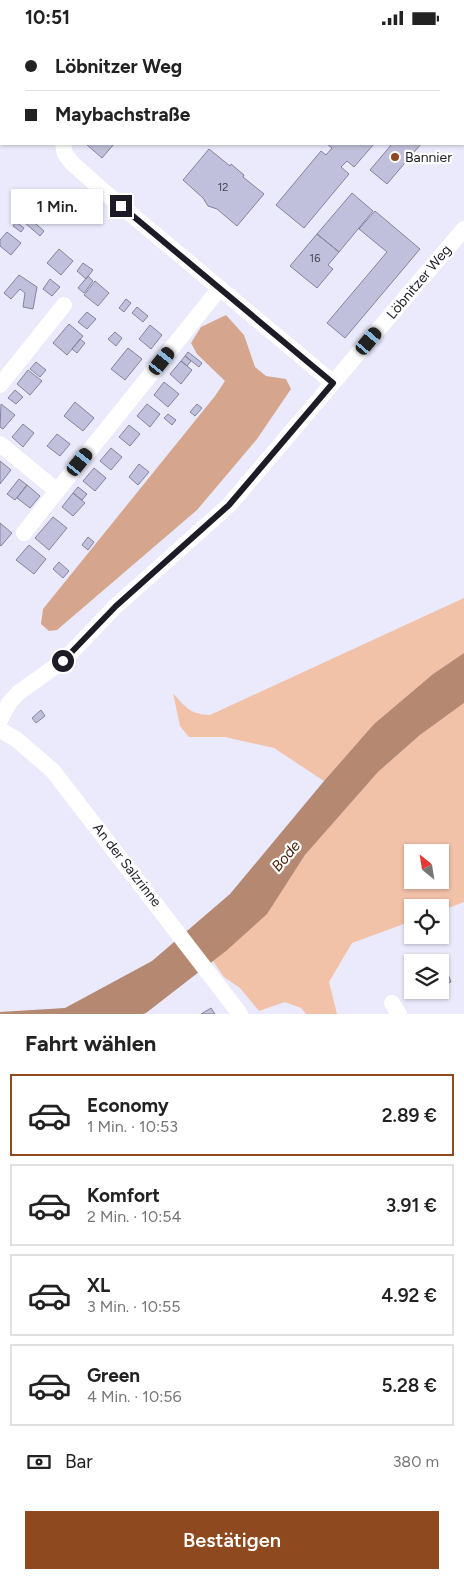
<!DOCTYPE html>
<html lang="de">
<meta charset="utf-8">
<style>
body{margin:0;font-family:Figtree,sans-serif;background:#f2f2f2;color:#222;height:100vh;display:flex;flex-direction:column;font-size:19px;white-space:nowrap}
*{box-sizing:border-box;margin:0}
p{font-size:16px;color:#767676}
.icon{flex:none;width:28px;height:28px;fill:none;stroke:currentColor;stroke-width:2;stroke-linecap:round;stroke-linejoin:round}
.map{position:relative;height:979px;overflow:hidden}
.details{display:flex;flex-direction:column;background:#fff;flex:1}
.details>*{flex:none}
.hud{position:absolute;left:0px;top:0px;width:465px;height:110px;box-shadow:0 1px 4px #0004;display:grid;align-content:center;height:110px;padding:0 25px;background:#fff}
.needle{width:32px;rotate:330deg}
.controls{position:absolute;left:404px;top:809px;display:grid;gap:10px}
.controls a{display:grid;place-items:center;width:45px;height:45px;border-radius:0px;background:#fff;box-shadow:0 1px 4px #0004;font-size:25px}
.end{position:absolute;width:22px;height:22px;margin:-11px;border:6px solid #1c1b26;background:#fff;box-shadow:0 0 0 2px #fff}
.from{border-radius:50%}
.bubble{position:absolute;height:35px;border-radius:0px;background:#fff;box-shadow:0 1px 4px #0004;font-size:16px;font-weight:600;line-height:35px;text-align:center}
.car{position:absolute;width:15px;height:30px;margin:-15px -8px;border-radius:6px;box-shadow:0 0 4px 1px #0007;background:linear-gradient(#222 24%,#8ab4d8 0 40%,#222 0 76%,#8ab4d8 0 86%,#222 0)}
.hud b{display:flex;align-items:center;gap:18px;height:48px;font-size:19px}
.hud b+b{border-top:1px solid #e0e0e0}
.hud i{width:12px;height:12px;background:#222}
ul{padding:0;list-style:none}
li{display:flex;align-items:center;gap:15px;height:82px;margin:0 10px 8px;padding:0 15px;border:2px solid #e0e0e0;border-radius:0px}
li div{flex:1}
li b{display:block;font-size:19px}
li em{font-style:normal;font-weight:600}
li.selected{border-color:#8e491f}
li>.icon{width:45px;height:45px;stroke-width:1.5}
h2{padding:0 25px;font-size:22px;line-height:60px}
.pay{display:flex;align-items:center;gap:12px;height:55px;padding:0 25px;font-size:19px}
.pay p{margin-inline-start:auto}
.button{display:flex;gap:10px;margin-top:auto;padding:10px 25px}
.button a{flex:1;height:58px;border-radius:0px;background:#8e491f;color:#fff;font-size:20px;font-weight:600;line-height:58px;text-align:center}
.status{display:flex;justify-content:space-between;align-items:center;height:35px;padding:0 25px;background:#fff;direction:ltr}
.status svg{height:14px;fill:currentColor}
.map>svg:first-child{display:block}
</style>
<div class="status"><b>10:51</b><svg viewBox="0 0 49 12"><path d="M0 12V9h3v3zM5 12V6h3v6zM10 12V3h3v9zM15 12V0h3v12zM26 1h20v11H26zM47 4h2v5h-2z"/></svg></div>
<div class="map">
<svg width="464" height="979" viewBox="0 0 464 979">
<rect width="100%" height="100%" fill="#eaeafc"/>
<path fill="#f1c1a8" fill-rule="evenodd" d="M464,563V618L433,639L374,689L324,746L274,713L225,702H189L180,691L173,658C186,673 190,679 210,680Z
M464,668V867L440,876V872H412V886L352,908L329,947L337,979H306L301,973L285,967L259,976L240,953L224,942L213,926L266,879L305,820L378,737L420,700ZM412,818H440V845H412Z"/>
<path fill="#d5a68d" d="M226,280L244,300L255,332L266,341L286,344L291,354L257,404L197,475L57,595L49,596L41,589L43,574L215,361L225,346L197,319L191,308L201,292Z"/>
<path fill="#b58871" d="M464,618V668L420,700L378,737L305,820L267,879L226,916L146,978L143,979H0V977L65,973L152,926L230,859L324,746L374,689L433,639Z"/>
<path fill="#c0c0dc" stroke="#83839d" d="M192,0H243L242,1H191Z
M86,109H114L102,123Z
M327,109H374L354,132L347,126L341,132L349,139L304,193L276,170L321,116L326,120L332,113Z
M392,109H421L387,149L370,135Z
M209,114L230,131L231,129L244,140L243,142L264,159L237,191L217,174L208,171L203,163L183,145Z
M352,158L373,176L339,217L317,199Z
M375,176L420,214L345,303L327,288L387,217L359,194Z
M29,183L44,196L40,201L25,188Z
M16,187L24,193L21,197L13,191Z
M7,197L21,208L11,220L0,211V205Z
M317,199L339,217L328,230L333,234L317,253L290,231Z
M59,214L73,226L61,240L47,228Z
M83,228L93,235L86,244L77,236Z
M19,240L37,252L33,274L23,272L25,258L20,254L11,264L4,258Z
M88,241L93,246L84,258L78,253Z
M50,244L60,252L52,261L43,254Z
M95,246L109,258L98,271L84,260Z
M126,264L131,268L124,277L119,273Z
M137,272L148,281L143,287L132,278Z
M87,277L96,284L87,294L78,287Z
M69,289L83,301L67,320L53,308Z
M150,290L162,300L151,314L139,304Z
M115,297L122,303L116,311L108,304Z
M80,304L85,308L77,318L72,314Z
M128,313L142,324L125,345L111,334Z
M188,317L202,328L199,332L185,321Z
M185,321L191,326L187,331L181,326Z
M181,326L192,335L181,349L170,339Z
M36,327L46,335L40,342L30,334Z
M28,335L42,346L30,360L17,349Z
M164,347L179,359L168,372L154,360Z
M15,355L23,362L16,369L8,363Z
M75,367L94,383L83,396L64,381Z
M1,369L15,380L3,394L0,392Z
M147,369L160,379L150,392L137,381Z
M197,369L202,373L195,381L190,377Z
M168,379L176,385L172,390L164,383Z
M23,389L34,398L23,412L12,402Z
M129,390L140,399L130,411L119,402Z
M57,399L70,409L60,421L47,411Z
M111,413L122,422L111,435L100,426Z
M0,426L11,435L0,449Z
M139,429L149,437L138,450L129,442Z
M94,433L106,443L95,456L83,446Z
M19,444L27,450L15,465L7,459Z
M27,450L40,461L30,473L17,463Z
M78,452L87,459L82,465L73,458Z
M73,458L85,468L73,481L62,472Z
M53,482L67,493L49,515L35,503Z
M0,488L12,498L1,511L0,510Z
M88,502L94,507L88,515L82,510Z
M29,510L46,524L34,539L16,525Z
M59,527L69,536L63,543L53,534Z
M41,675L45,681L36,688L32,683Z
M444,929L451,947L440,951V931Z
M211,973L215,979H201Z"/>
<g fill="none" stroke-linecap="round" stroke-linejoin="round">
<path stroke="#fff" stroke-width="16" d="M44,0L46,1
M339,0L341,1
M136,1L137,0
M63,109L65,119L72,128L107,159L333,348
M0,350L64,270
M0,409L57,456L220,253
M24,498L57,456
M0,685L9,668L18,658L63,626L116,571L229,470L464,194
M0,695L16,704L53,736L240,979
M392,968L399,979"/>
</g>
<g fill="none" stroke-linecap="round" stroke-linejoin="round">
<path stroke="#1c1b26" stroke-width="6" d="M63,626L116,571L229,470L333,348L121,171"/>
</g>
<circle fill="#8e491f" stroke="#fff" stroke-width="2" cx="395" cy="122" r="5"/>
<g text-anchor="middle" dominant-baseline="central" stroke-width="4.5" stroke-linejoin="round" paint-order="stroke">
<g font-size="11" fill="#454454">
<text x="223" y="152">12</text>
<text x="315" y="223">16</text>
</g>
<g font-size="14" fill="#1c1b26" stroke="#fff" text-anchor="start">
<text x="405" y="122">Bannier</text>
</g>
<g font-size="14" fill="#1c1b26" stroke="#fff">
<text transform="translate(419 247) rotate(-50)">Löbnitzer Weg</text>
<text transform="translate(127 830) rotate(52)">An der Salzrinne</text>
</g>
<g font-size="15" font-style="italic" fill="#491d02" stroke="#fff">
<text transform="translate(286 821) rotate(-50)">Bode</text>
</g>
</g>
</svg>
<div class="controls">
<a><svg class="needle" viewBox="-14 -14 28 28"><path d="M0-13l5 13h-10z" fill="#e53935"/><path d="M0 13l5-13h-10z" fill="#767676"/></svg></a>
<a><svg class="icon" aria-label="locate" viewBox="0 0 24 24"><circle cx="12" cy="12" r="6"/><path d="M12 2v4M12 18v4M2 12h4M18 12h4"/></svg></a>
<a><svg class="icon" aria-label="layers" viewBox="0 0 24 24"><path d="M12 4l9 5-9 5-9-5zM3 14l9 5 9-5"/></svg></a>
</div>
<i class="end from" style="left:63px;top:626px"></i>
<i class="end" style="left:121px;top:171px"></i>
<div class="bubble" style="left:11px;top:154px;width:92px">1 Min.</div>
<i class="car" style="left:369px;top:306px;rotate:40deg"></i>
<i class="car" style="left:162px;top:326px;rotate:39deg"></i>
<i class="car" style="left:80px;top:427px;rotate:39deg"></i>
<div class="hud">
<b><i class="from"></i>Löbnitzer Weg</b>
<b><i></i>Maybachstraße</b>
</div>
</div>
<section class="details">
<h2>Fahrt wählen</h2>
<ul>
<li class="selected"><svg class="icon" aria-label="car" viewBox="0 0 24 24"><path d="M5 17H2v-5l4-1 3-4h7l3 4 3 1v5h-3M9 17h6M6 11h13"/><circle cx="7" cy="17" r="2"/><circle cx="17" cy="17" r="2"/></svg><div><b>Economy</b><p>1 Min. · 10:53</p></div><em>2.89 €</em></li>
<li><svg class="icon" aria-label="car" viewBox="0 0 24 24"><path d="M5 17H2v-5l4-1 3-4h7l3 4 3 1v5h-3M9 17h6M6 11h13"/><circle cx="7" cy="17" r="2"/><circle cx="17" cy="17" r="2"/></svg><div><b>Komfort</b><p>2 Min. · 10:54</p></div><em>3.91 €</em></li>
<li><svg class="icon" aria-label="car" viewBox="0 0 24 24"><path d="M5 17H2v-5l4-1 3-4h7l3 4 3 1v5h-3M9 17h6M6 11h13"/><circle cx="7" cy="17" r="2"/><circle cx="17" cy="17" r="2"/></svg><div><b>XL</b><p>3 Min. · 10:55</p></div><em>4.92 €</em></li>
<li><svg class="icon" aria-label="car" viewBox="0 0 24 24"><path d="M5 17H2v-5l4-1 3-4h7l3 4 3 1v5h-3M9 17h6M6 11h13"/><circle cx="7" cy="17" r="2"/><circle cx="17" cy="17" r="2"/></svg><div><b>Green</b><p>4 Min. · 10:56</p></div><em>5.28 €</em></li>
</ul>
<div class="pay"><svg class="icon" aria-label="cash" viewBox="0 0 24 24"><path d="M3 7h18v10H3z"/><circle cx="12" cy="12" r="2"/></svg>Bar<p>380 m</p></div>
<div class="button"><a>Bestätigen</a></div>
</section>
